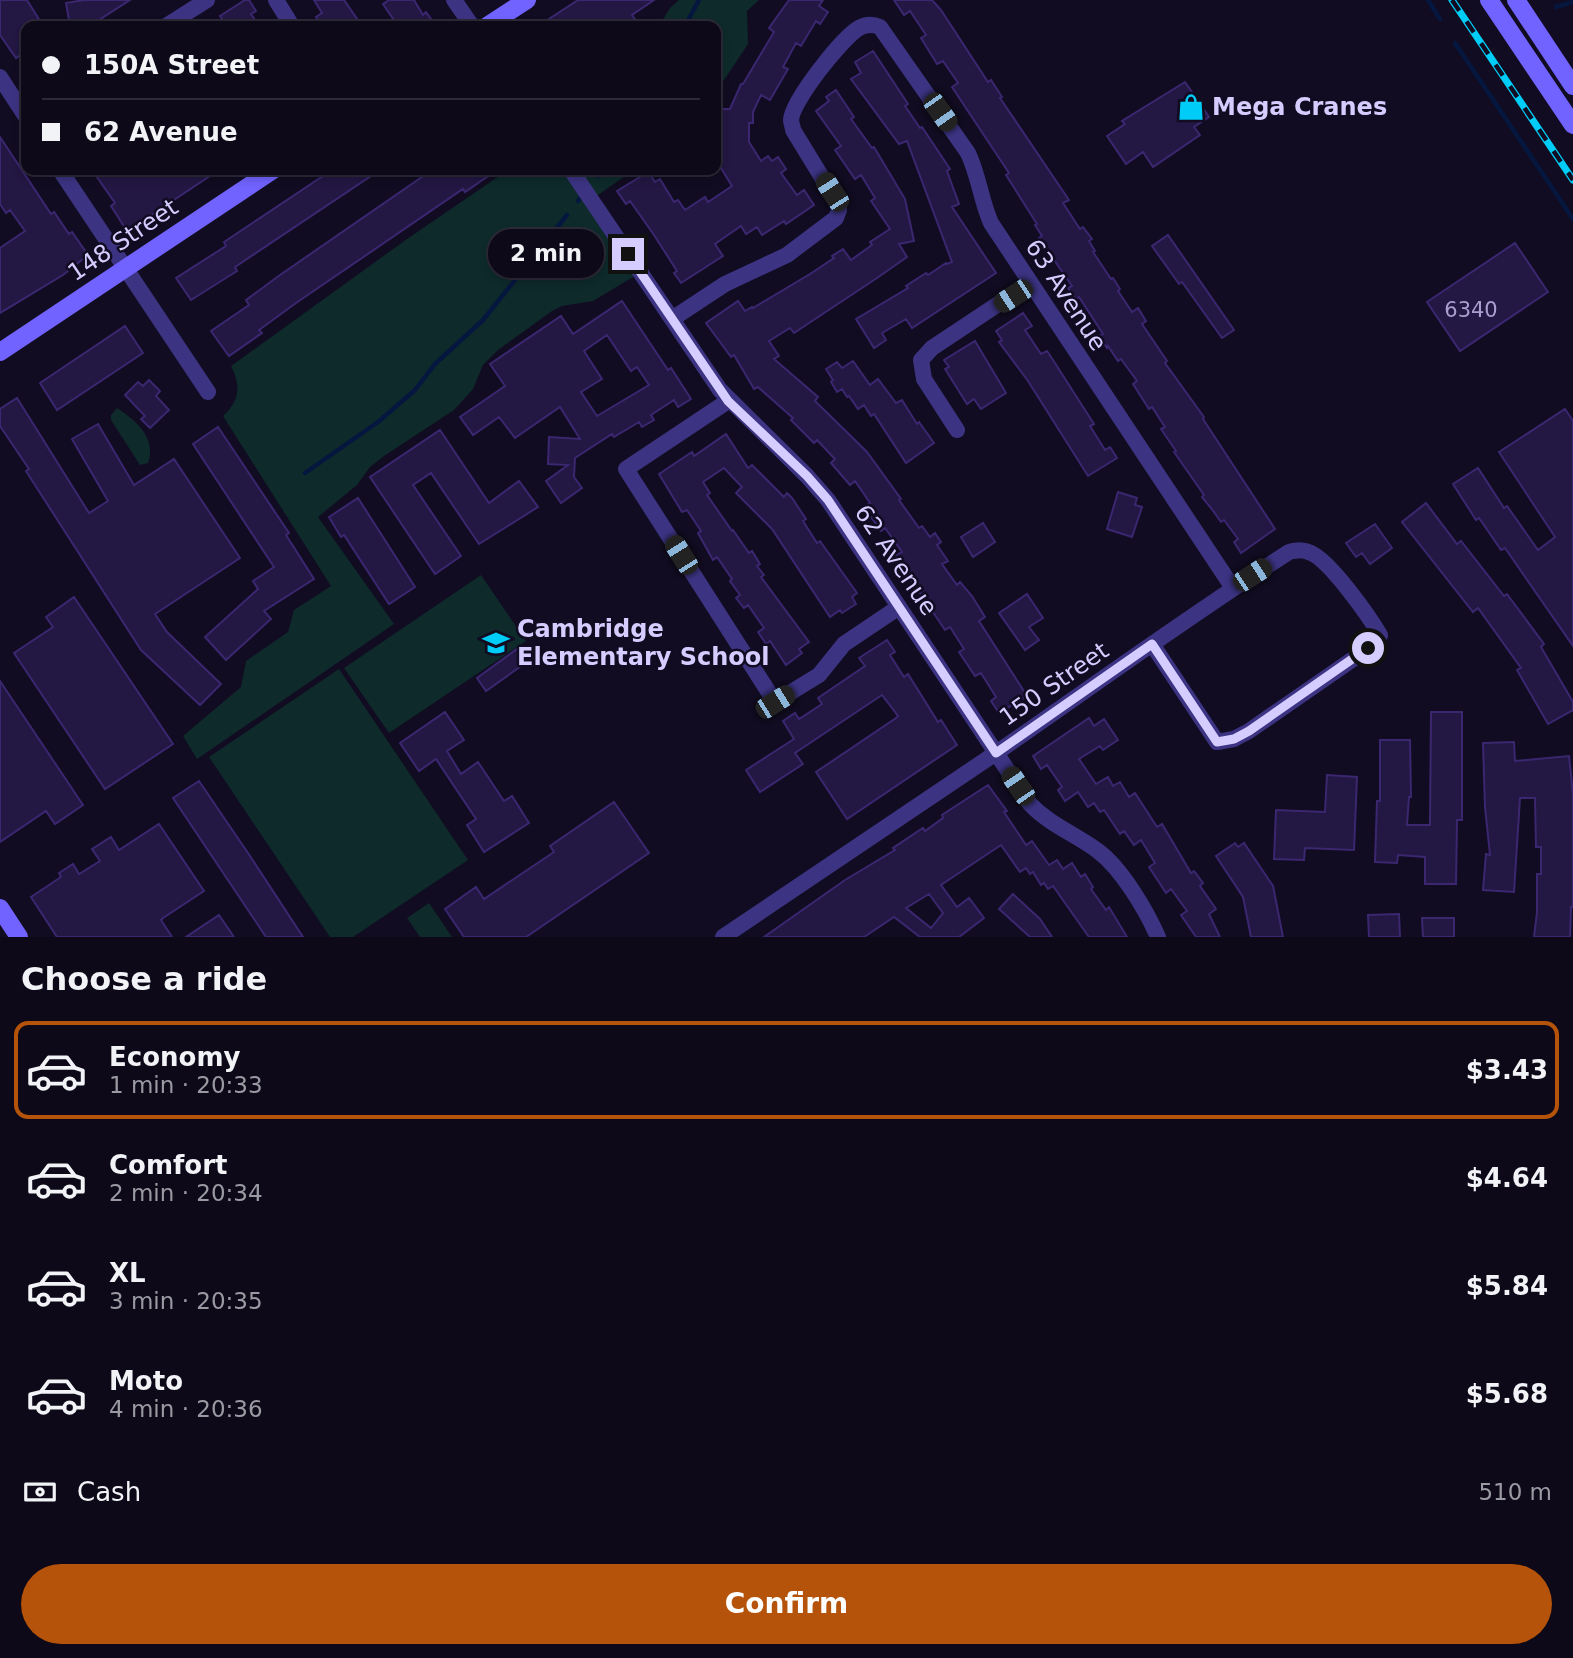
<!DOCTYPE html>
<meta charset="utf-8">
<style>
body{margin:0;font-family:"DejaVu Sans",sans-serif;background:#1b1726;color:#f1f3f6;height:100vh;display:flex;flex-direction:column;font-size:26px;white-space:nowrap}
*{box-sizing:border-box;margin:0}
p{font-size:23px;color:#9a9aa2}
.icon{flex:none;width:38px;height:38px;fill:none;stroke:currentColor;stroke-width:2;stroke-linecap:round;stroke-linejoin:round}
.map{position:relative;height:937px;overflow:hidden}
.sheet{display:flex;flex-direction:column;background:#0d0919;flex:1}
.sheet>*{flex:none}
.guide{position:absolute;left:21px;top:21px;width:700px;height:154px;border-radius:14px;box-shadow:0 4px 10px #0003,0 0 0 2px #2d2a38;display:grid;align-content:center;height:154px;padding:0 21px;background:#0d0919}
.end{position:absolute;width:32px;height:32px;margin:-16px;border:9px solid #d5ccff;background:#111;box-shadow:0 0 0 4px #111}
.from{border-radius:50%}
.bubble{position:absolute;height:49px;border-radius:24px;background:#0d0919;box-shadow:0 4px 10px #0003,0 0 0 2px #2d2a38;font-size:23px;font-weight:800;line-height:49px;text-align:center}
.car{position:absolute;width:21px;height:42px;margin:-21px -10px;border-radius:9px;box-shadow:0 0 5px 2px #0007;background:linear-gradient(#222 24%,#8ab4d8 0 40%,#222 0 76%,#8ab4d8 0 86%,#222 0)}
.guide b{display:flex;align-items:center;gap:24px;height:66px;font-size:26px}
.guide b+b{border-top:2px solid #2d2a38}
.guide i{width:18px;height:18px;background:#f1f3f6}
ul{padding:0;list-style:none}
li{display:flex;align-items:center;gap:21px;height:98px;margin:0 14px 10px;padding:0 7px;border:4px solid transparent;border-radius:14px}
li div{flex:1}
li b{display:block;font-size:26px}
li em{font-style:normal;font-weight:800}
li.on{border-color:#b45309}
li>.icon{width:63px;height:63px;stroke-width:1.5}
h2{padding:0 21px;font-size:32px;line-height:84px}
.pay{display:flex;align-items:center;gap:18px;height:77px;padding:0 21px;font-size:26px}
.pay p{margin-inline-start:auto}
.action{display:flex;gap:14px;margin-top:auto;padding:14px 21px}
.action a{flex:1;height:80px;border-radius:42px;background:#b45309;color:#fff;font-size:28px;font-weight:800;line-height:80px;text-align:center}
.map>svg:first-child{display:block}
</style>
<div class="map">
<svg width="1573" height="937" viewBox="0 0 1573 937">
<rect width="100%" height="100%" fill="#110c21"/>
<path fill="#0e2a2b" d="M679,0H759L747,11L748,44L716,92V26H659L670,8Z
M508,170H634L595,197L638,274L593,301L562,306L552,311L498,350L483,365L473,389L454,410L384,456L370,467L357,485L318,517L394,624L197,759L183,736L241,687L246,661L288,632L294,610L331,586L223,416C240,400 241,386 231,366L407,239Z
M117,408C135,420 157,437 148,463L140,465L111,420V415Z
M481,575L526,641L389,733L344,668Z
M339,669L468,860L353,937H330L209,757Z
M429,903L452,937H420L407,918Z"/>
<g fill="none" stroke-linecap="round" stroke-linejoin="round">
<path stroke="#06173f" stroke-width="4.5" d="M1428,0L1440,19
M1556,7L1573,2
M685,26L699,0
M1455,43L1573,219
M598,176L602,170
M578,201L580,198
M305,473L378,422L415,390L435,364L483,320L567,215"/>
</g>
<path fill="#231743" stroke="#3b2770" stroke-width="2" fill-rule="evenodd" d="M0,0H27L40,21L32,26H26V51L16,58L0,35Z
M84,0H130L96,22L97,26H70L66,3Z
M245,0H249L256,11L251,14L259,26H227L220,16Z
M314,0H344L362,26H322L316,17L322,13Z
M389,0H414L423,15L426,12L436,26H398L383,4Z
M578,0H654L632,15L640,26H554L549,19Z
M789,0H823L819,6L828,12L820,24L816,21L801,46L796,43L783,67L788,69L770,100L761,95L753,112V123H749V142L761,161L768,156L772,161L778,157L786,169L781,173L797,195L804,190L814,205L786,224L784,221L762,235L757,227L746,234L741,226L715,244L723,256L681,283L674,273L677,271L654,235L630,201L626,204L617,191L648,172L655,182L660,179L674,202L678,200L685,210L705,197L708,202L732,186L716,160V150L721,147L720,109H730L741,84H743L774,32L769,28Z
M894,0H932L941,10L988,82L991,80L1002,97L1000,98L1069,200L1063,203L1080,229L1083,227L1092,239L1089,241L1095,251L1093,252L1111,279L1113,278L1120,289L1118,291L1132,312L1138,308L1146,321L1142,324L1167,361L1165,363L1204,417L1203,419L1275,529L1241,553L1234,542L1238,539L1224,520L1221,522L1211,508L1202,497L1204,495L1174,452L1176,451L1161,429L1165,427L1152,407L1149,409L1133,384L1137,381L1121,359L1118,361L1108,346L1107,348L1099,336L1103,334L1079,297L1076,299L1068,288L1072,286L1039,238L1042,236L1035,225L1037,224L1006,175L1009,173L952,87L958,83L943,61L937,64L921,38L926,35L910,11L904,15Z
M873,51L908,104L905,106L920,128L922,127L950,169L947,171L959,204L952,207L996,273L912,328L906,319L882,333L886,340L874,348L856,319L908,288L906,286L926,273L928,275L946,263L947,264L952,262L907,141L899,144L851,79L861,73L855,62Z
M1185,82L1209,117L1194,127L1200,135L1153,167L1143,152L1126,164L1107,136L1125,124L1122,121Z
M836,90L854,117L851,119L872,148L874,147L905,199L914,241L899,244L907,257L877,278L794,333L790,328L769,341L779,356L774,359L818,397L815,401L867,452L901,499L899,500L919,528L922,526L930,537L935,533L941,542L937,545L948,561L942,564L957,585L960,582L972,596L985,617L979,621L1027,696L999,713L991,701L996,697L981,673L975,676L959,652L964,649L950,627L945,630L895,556L902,552L885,528L881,531L864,507L870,503L855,481L850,485L831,463L835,459L817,440L814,443L791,420L793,418L758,387L754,389L734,355L731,357L706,323L738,301L745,311L752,307L753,308L810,274L834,258L832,256L843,249L851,260L872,245L870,242L890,229L871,201L875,198L861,175L855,179L835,150L841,146L816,111L829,101L826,97Z
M0,137L51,214L54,212L69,234L72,232L88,255L63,275L0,313V248L25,231L10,210L6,213L0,204Z
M92,170H219L127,231L111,206L115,203Z
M332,170H380L235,267L237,271L191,300L176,278L226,246L224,242Z
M432,170H497L465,192L463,189L296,303L259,330L262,333L229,356L211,331L249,305L246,300L280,275Z
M1168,235L1234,330L1222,338L1182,282L1179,284L1152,246Z
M1515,243L1548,292L1460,351L1427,302Z
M622,301L668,370L671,368L691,399L678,407L674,400L651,415L654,420L642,427L639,422L614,437L612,434L575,458L574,477L582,488L561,503L546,481L568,465L548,464L549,437L580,439L560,407L515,438L499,417L473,435L460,417L505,386L490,364L561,316L573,334ZM607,335L631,371L637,367L649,385L597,416L581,392L602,379L584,351Z
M1023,313L1032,326L1025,330L1041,354L1047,351L1053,360L1094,424L1090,426L1105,450L1110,447L1117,458L1088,476L1028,381L999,342L1002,340L996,331Z
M125,326L143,353L57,410L40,383Z
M975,341L1006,393L981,409L974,399L967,404L945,369L949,367L944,360Z
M853,361L870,385L878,379L896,403L902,400L917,424L919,422L934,443L906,463L874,414L871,416L864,405L858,409L849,396L847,397L842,389L837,392L831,382L833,380L826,369L837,362L842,368Z
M149,380L160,391L156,396L169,410L150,428L141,419L145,416L125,395L138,382L143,386Z
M17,398L89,513L108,501L72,439L98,424L134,485L174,459L240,558L155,614L167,632L221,684L200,705L141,650L26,471L29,469L0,426V409Z
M1565,409L1573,421V646L1505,548L1501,550L1479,518L1476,520L1453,484L1478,468L1504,508L1507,506L1538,550L1555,537L1499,452Z
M218,427L289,533L286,535L314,579L264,611L271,619L226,660L205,637L258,589L253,581L274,567L193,444Z
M440,430L489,503L519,481L538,507L479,544L431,473L413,485L461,556L435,574L370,477Z
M726,434L748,468L752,465L784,497L787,493L792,498L806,519L803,521L817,543L820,541L857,593L852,597L856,604L842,613L840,610L830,617L772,529L736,493L742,487L724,468L703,482L710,493L707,495L732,531L733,530L749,553L752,551L760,564L757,566L764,575L761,577L809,642L799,649L802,653L786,665L770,641L766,644L758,632L764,628L748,605L744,608L736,598L740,595L730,581L732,579L717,557L713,560L698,533L701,531L687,510L682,512L659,474L692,452L694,456Z
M1118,492L1137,498L1135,505L1142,507L1132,537L1107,529Z
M358,498L415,587L389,604L344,535L341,537L329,517Z
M1426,503L1457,544L1461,541L1504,596L1507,594L1544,644L1541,647L1573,702V710L1548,724L1517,670L1521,668L1478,608L1473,612L1402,522Z
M983,523L995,542L973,557L961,537Z
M1375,524L1392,548L1370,564L1362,553L1356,557L1346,543Z
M1027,594L1043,618L1029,627L1039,640L1025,650L999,613Z
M74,597L173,744L105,789L14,653L53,627L46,617Z
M887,640L895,652L890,655L904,677L908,674L938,722L941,720L957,745L847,819L816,772L896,718L898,716L882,695L795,753L803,764L760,792L746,770L794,739L783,721L795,713L799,719L822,704L818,698L865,666L859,658Z
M521,646L531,659L486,691L477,678Z
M0,681L83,805L55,824L46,811L0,842Z
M445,712L464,740L447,751L461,774L478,762L504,801L512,796L529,823L484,852L467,825L476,819L436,759L419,771L400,743Z
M1431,712H1462V820H1457L1456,884H1425V857L1398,855L1397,863L1375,862L1377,801H1380V740H1410L1411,797H1409L1407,825H1430Z
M1089,718L1094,726L1104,719L1118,740L1103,750L1100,746L1079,759L1096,784L1108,777L1113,786L1120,782L1129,797L1135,793L1157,827L1162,824L1191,873L1194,871L1203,883L1200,886L1216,909L1209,914L1220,937H1196L1181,915L1187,911L1171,889L1166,893L1149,867L1155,863L1141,840L1134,845L1124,831L1120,834L1104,810L1100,812L1094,803L1088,807L1078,792L1065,801L1058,790L1062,787L1047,765L1041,769L1033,756Z
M1514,742L1515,761L1569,756L1573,794V907H1571L1570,937H1534L1537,912V874H1541V847H1536L1535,798H1520L1514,892L1483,890L1486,854L1490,855L1485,807L1483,743Z
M1327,775L1357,777L1354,850L1305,848L1304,860L1274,859L1276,810L1325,812Z
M199,781L250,856L303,937H266L173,798Z
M988,785L1007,811L1004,812L1026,845L1032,841L1049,865L1057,860L1063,869L1072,863L1081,877L1085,874L1093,887L1091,889L1106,910L1109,907L1127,937H1089L1053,886L1048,889L1044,883L1041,885L1033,872L1030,874L1026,868L1020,872L1001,845L941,885L957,907L969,898L984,918L959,937H920L894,917L864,937H764L845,880L895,850L893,848L923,828L925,831L943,818L942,815ZM929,894L943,913L931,928L906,908Z
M614,802L649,853L526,937H464L445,909L476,887L484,899L554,852L550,846Z
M159,824L204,891L163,918L161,920L172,937H57L31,897L61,877L59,873L73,864L79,874L100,861L92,849L111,837L119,850Z
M1235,843L1238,847L1244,843L1273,886L1283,937H1251L1243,897L1216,856Z
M1013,894L1040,919L1052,937H1030L999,909Z
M1399,914L1400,937H1369L1368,915Z
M219,915L234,937H186Z
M1422,918H1454V937H1423Z"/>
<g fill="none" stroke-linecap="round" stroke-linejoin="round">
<path stroke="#3c3483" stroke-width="16" d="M276,0L292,26
M454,0L472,26
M166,26L207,0
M0,77L26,117
M60,170L208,392
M571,170L720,390L807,476L828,500L1030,804C1050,825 1075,834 1098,851C1122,869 1146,910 1158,937
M672,319L725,284L787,255L836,218L839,210L837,202L793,130C793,127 791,123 791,120C792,101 842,38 859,28C866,24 873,24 880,27L968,153C979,176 981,201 991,223L1233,588
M728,401L626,469L775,702L819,675L844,644L899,607
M957,430L924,379L921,360L932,348L1030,283
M723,937C814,876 905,815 996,753C1093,686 1189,616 1289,552C1297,550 1303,549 1311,553C1330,561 1369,616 1380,635L1369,648L1249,731L1234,739L1217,742L1152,644"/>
<path stroke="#7163ff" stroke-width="18" d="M1489,0L1573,125
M1516,0L1573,86
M487,26L527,0
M0,352L273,170
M0,908L19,937"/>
<defs>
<path id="rail" d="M1452,0L1573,180"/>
</defs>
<use href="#rail" stroke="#00cdf7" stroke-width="7"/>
<use href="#rail" stroke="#110c21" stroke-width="4.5" stroke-dasharray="13" stroke-linecap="butt"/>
</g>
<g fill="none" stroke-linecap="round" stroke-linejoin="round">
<path stroke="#d5ccff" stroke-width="9" d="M628,254L728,401L807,476L828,500L996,753L1152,644L1217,742L1234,739L1249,731L1368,648"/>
</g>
<defs>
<symbol id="shop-bare" viewBox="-9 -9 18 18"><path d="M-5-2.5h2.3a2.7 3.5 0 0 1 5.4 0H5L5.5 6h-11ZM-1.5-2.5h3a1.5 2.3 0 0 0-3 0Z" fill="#00cdf7" stroke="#110c21" stroke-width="2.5" paint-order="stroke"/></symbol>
<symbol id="school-bare" viewBox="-9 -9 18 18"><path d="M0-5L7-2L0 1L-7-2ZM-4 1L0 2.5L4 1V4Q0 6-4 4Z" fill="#00cdf7" stroke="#110c21" stroke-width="2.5" paint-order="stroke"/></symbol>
</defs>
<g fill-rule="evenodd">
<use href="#shop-bare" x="1172" y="88" width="38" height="38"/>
<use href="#school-bare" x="477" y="624" width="38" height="38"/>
</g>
<g text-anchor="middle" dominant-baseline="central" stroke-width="5" stroke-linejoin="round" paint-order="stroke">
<g font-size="21" fill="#a89fd0">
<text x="1471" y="310">6340</text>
</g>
<g font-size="24" font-weight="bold" fill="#d5ccff" stroke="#110c21" text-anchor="start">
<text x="1212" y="107">Mega Cranes</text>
<text x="517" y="629">Cambridge<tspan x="517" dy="28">Elementary School</tspan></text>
</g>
<g font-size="24" fill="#d5ccff" stroke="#110c21">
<text transform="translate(123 240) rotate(-34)">148 Street</text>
<text transform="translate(1066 295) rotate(57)">63 Avenue</text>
<text transform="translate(896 560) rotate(56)">62 Avenue</text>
<text transform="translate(1054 684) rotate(-35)">150 Street</text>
</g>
</g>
</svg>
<i class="end from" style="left:1368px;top:648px"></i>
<i class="end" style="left:628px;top:254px"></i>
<div class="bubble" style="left:488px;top:229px;width:116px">2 min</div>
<i class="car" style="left:940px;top:112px;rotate:145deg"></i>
<i class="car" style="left:832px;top:192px;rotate:327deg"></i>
<i class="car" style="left:1013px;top:296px;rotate:237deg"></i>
<i class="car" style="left:681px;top:555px;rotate:328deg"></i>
<i class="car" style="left:1252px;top:575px;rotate:57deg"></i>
<i class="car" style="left:775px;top:702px;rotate:58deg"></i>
<i class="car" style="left:1018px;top:786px;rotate:326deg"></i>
<div class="guide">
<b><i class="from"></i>150A Street</b>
<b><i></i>62 Avenue</b>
</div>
</div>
<section class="sheet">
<h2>Choose a ride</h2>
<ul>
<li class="on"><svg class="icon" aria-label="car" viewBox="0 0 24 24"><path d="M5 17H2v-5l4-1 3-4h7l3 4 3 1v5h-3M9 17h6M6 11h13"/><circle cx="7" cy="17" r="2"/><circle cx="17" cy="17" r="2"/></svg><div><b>Economy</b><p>1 min · 20:33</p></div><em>$3.43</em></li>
<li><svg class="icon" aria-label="car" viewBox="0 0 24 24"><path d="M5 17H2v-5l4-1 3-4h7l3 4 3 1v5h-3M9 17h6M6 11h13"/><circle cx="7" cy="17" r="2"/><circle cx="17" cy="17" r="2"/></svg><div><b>Comfort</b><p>2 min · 20:34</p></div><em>$4.64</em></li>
<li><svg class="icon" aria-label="car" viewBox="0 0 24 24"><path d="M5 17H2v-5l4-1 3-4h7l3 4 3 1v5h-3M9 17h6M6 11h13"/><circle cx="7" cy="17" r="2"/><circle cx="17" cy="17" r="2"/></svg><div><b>XL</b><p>3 min · 20:35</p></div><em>$5.84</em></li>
<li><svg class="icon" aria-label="car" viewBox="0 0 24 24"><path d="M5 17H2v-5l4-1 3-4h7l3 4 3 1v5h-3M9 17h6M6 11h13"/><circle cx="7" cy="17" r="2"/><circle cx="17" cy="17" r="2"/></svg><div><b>Moto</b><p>4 min · 20:36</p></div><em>$5.68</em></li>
</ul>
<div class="pay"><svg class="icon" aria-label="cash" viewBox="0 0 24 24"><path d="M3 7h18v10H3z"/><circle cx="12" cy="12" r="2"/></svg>Cash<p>510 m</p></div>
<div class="action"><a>Confirm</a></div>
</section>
